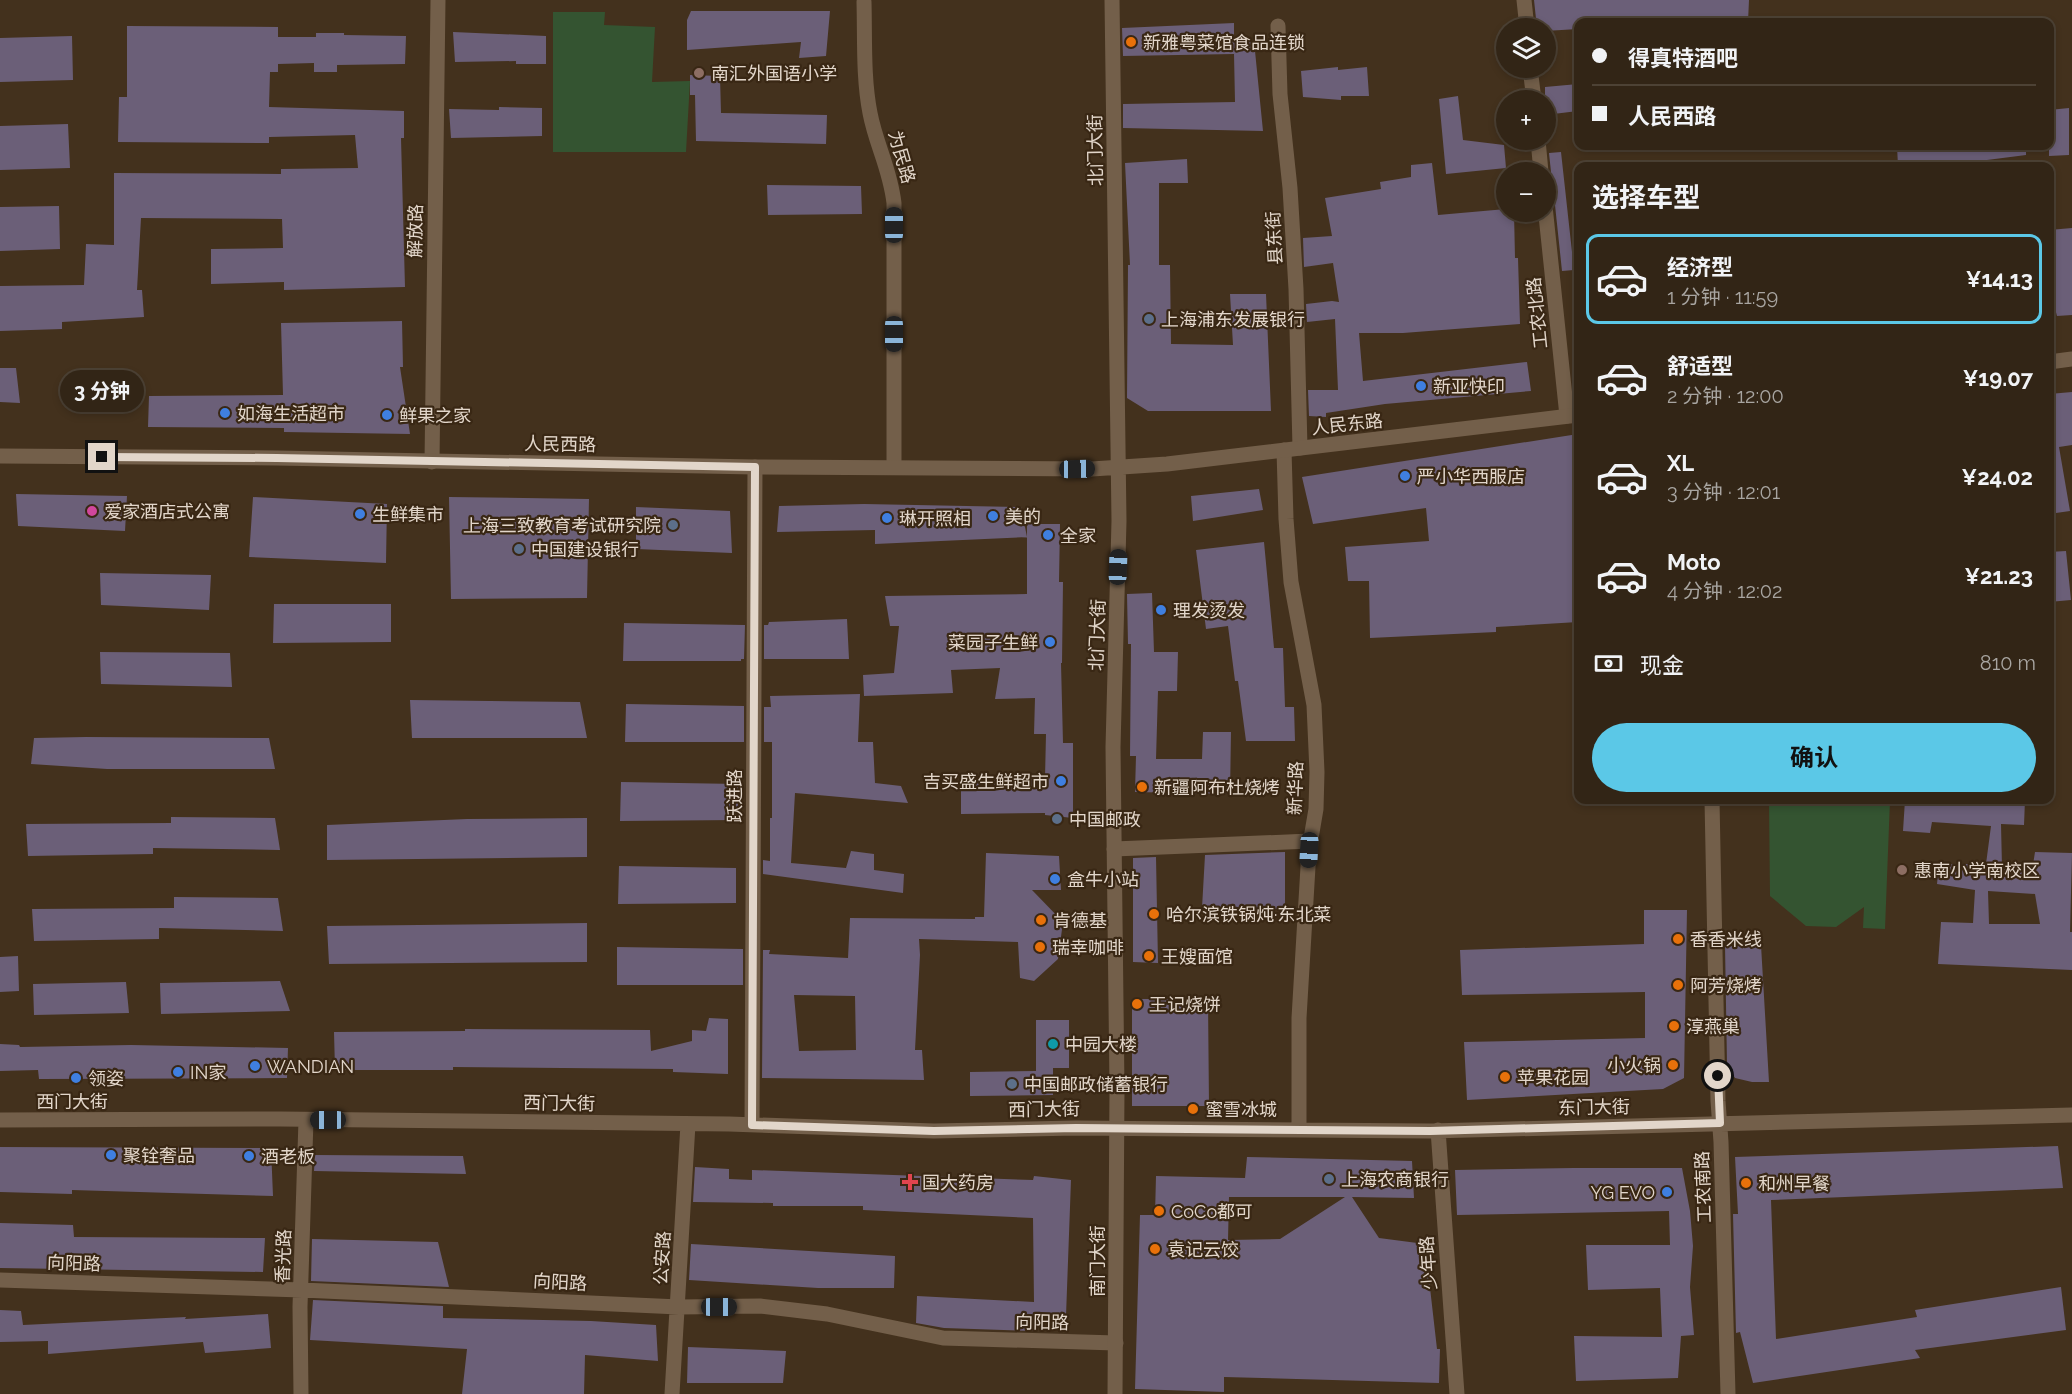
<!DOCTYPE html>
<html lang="zh">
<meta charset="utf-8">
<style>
body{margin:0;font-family:Raleway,"Noto Sans SC",sans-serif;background:#3d3123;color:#f1f3f6;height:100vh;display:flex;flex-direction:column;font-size:22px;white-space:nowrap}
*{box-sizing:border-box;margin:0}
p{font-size:20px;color:#a8a5a1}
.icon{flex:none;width:33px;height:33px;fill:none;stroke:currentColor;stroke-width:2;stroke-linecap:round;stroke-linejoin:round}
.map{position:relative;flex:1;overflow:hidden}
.panel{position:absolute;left:1574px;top:162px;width:480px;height:642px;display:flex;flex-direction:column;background:#322516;border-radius:12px;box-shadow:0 3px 9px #0003,0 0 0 2px #4d4235}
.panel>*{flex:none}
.top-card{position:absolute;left:1574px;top:18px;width:480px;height:132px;border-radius:12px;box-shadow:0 3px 9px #0003,0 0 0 2px #4d4235;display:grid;align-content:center;height:132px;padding:0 18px;background:#322516}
.controls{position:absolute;left:1496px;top:18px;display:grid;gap:12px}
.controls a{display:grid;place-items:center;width:60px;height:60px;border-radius:50%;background:#322516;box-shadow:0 3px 9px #0003,0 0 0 2px #4d4235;font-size:30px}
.end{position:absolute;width:27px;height:27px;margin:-14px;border:8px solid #e2d6ca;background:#111;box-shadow:0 0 0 3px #111}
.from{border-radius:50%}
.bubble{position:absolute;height:42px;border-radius:21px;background:#322516;box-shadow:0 3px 9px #0003,0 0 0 2px #4d4235;font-size:20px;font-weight:700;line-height:42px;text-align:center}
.car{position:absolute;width:18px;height:36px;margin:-18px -9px;border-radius:8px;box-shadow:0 0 4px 2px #0007;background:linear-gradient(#222 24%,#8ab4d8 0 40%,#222 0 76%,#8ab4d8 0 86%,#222 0)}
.top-card b{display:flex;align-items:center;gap:21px;height:57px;font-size:22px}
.top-card b+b{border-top:2px solid #4d4235}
.top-card i{width:15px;height:15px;background:#f1f3f6}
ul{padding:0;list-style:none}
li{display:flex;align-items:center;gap:18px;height:90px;margin:0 12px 9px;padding:0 6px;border:3px solid transparent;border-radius:12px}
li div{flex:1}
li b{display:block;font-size:22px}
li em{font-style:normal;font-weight:700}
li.current{border-color:#5bc8e7}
li>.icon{width:54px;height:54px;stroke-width:1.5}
h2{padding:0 18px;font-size:27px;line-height:72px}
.pay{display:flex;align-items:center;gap:15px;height:66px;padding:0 18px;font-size:22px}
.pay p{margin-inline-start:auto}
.button{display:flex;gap:12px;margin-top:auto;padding:12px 18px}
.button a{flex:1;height:69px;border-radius:36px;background:#5bc8e7;color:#111;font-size:24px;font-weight:700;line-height:69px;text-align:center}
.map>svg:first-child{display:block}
</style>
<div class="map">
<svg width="2072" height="1394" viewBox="0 0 2072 1394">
<rect width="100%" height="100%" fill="#43311d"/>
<path fill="#345431" d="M553,12H605L604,25L655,27L652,82L690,81L686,152H553Z
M1769,800H1890L1885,929L1863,928L1864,907L1836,927L1806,926L1770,896Z"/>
<path fill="#6b5f78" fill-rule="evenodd" d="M1534,0H1749L1748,22H1578V29L1545,31V28H1537Z
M691,11H830L826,56L799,58L801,42L687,50V20Z
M1234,23V41H1254L1263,131L1123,128V104L1235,102L1234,54L1123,56L1122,28Z
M127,26L278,27V37H316V33H344V35L406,36L405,64L337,65V72H314V63L278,64V72H270L269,107L404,111V138H401L405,287L284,290V282L211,284V249L283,248L282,219L141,218L137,290H142L144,317L62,322V329L0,331V286L84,285L86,244L114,245V173L281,174V169L358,168L355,135L269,137V143L118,142L119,97H127Z
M453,32L546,36V64H516V61L455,62Z
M72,36L73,80L0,82V38Z
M1338,67V70L1367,67L1369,96H1341V100L1303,97L1301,71Z
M690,75L720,76L721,113L827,115L826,144L696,141L695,95H690Z
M1578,84V111L1545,115V87Z
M1458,96L1463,140L1504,145L1506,168L1446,174L1439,99Z
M499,107L542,108V136L451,138L449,109L499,110Z
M2069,108V155L2049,156V110Z
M68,124L70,168L0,170V126Z
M1897,146H2026V155L1940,166H1898Z
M1561,152L1574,270L1562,271L1555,205L1552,200L1548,197L1546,180L1551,172L1549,153Z
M1187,159L1188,183H1159V265H1170L1171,344L1233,345L1230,294H1266L1271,411H1148L1127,398L1128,265H1130L1125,163Z
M1432,163L1438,215L1506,209V212H1514L1515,258H1518L1520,324L1403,333H1359L1363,381L1527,362L1531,391L1385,404L1326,413V417L1309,416L1308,390H1338L1335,319L1307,322L1306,304L1332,301L1339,302L1333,263L1304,267L1303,238L1332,236L1325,198L1381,189L1380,182L1411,177V165Z
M767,185L861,186L862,214L768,215Z
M59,206L60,249L0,251V207Z
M2072,228V315L2057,316L2049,286V230Z
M402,321L403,367H400L410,434L284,432V428L148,427L149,396L283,395L281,323Z
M0,368H16L20,403L0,402Z
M2072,392V445L2059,447L2070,511L2049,514V394Z
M1578,434V622L1496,627V632L1370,638L1369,581H1348L1345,547L1429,541L1426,508L1313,524L1302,477Z
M1259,489L1263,510L1193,521L1191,496Z
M16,494L127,496L125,531L18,526Z
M253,497L387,504L386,563L249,557Z
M449,497L589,499L587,598L451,599Z
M864,504L1021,507L1027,537L875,544V530L777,532L779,506Z
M636,507L730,511L732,553L636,549Z
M1027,524H1060L1059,582H1063L1062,663H1061L1063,743H1073V818L1045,815V813L961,814V778H1045L1046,734H1034L1035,698L995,699L1000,668L951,670L953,693L864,696L863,675L894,673L899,626H890L885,596L1027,594Z
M1264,542L1274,648H1283L1285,707H1294L1295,741H1246L1238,681H1235L1228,626L1206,629L1196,550Z
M2066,551L2071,600L2049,602V552Z
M100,573L211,575L209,610L101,605Z
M1152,593L1154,652H1178L1177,691H1158L1156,759H1202L1203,732H1231L1230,794L1135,792L1136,756H1130L1131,644H1128L1127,594Z
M274,604H391V642L273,643Z
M847,619L849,659H764V625H768L769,622Z
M624,623L745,625L744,659H741V661H623Z
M100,652L230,653L232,687L101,684Z
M860,694L858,742H873L875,783L901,786L908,803L795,793L791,863L846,868L851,851L874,854V870L904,874L903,893L763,874V860L770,861V818H772V742H764V707H771L770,696Z
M410,700L580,702L587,738H412Z
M626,704L744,706V742H625Z
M86,737L269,738L275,769H107L31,764L34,738Z
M621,782L738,784V820L620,821Z
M1905,800H2025L2024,825L2001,824L2002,867L2032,871L2035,852L2072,853L2070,932H2072V970L1938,964L1941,922L1973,923L1975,890L1937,884L1939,864H1986L1991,826L1932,822L1930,833L1903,831ZM1988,891L2035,894L2040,924H1989Z
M171,817L275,818L280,850L153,848V854L28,856L26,824L171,823Z
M587,818V857L327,860V825L467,819Z
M1285,852V909L1202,908L1205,855Z
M986,853L1059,856L1061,890H1032L1063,922L1058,959L1034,981L1020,978L1018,942L919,939L920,955L915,1050H922L924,1080L762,1078L763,950H770L769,954L848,958L850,918L975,919V917H984ZM794,995L855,996L856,1050L799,1051Z
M1156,857L1158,963L1133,962V858Z
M619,866L736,868V903L618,904Z
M174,897L278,898L283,931L159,928V939L34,941L32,909L174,908Z
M1644,910H1687L1684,1078L1663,1089L1467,1100L1464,1042L1645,1038V992L1462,995L1460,950L1644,944Z
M587,923V962L329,964L327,926Z
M1725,945H1761L1769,1082H1752L1735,1078L1727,1064Z
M617,947L743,949V985H617Z
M18,956L19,991L0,992V957Z
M280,981L290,1011L161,1014L160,983Z
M126,982L129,1013L34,1015L33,984Z
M1132,999H1208L1209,1106H1132Z
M709,1018L728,1019V1074L673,1072V1069L453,1067V1070H335L334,1032L465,1031V1029L650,1030L651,1051L692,1041V1030L706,1031Z
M1036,1020H1069V1068H1053V1095L970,1096V1072L1036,1071Z
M0,1044L19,1045L20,1047L131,1045L288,1048L287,1078L39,1079L38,1070L0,1071Z
M2058,1146L2063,1188L1771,1200L1776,1339L1917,1317L1915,1310L2061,1287L2066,1330L1915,1350L1920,1358L1753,1383L1740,1332L1736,1333L1733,1214H1738L1735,1157Z
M0,1147L271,1148L273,1196L72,1190V1194L0,1192Z
M315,1155L463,1156L466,1174L314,1171Z
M1247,1157L1412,1161L1414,1198L1352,1197L1379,1238L1425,1244L1437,1349H1440L1439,1383L1224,1377V1392L1135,1389L1140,1215H1155L1156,1176L1245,1178ZM1229,1197H1345L1280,1239L1228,1240Z
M695,1167L729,1169V1179L752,1180V1170L1033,1180L1034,1176L1071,1180L1066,1316H1034L1033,1331L944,1328L916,1323L917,1296L1034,1302L1033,1218L863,1210V1206H773V1203L693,1202Z
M1574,1168H1682L1690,1211L1693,1246L1690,1287L1694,1335L1681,1336L1678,1378L1576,1381L1574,1336L1662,1337L1660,1288L1588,1290L1586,1245H1670L1669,1211L1457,1215L1455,1170Z
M0,1223L73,1225L74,1237L265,1238L263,1272L0,1268Z
M312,1239L438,1242L449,1287L311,1281Z
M691,1244L895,1256L894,1288H818L689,1280Z
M313,1300L443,1306V1318L591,1321L656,1325L658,1361L585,1355L584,1394H462L467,1349L310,1340Z
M0,1310L21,1311L23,1325L186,1317L185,1319L268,1314L271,1348L205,1353L203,1342L48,1354V1341L0,1342Z
M688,1347L786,1351L783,1383H687Z"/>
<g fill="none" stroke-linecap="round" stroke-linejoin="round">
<path stroke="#735f4a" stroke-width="15" d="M1524,0L1527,28
M864,2C865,39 863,77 870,113C876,145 890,168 894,203V467
M1278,26L1280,94L1290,188L1296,289L1300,448
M1530,68L1534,100
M1538,140L1541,172
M1545,206L1567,416
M1284,450L1286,519L1291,582L1314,705L1317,772L1316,809L1309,850L1299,1018V1129
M432,462L438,0
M1712,800L1718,1101L1721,1142L1728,1394
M1114,849L1310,841
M0,1120L280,1119L729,1124L934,1131L1076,1128L1430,1131L2072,1115
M752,1125L755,467
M1438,1130L1457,1394
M0,1280L302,1290L679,1307L760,1306L827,1314L943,1338L1116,1343
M301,1394L300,1307L306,1120
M672,1394L688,1124"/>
<path stroke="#735f4a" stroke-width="15" d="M1112,0L1119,521L1113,747L1117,1089L1115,1394
M2049,362L2072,359
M0,456L277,458L755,467L1092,469L1167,464L1578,415"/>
</g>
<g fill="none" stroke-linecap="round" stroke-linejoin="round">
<path stroke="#e2d6ca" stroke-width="8" d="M102,457L277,458L755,467L752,1125L934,1131L1076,1128L1430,1131L1720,1123L1718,1076"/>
</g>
<g fill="#e8710a" stroke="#392714" stroke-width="2">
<circle cx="1131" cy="42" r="6"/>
<circle cx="1142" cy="787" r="6"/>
<circle cx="1154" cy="914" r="6"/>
<circle cx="1041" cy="920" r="6"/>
<circle cx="1678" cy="939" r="6"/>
<circle cx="1040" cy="947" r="6"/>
<circle cx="1149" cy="956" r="6"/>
<circle cx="1678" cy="985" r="6"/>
<circle cx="1137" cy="1004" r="6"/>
<circle cx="1674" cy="1026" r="6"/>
<circle cx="1673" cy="1065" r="6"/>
<circle cx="1505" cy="1077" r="6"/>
<circle cx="1193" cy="1109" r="6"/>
<circle cx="1746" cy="1183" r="6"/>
<circle cx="1159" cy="1211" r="6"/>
<circle cx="1155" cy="1249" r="6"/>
</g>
<g fill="#8d6e63" stroke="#392714" stroke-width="2">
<circle cx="699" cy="73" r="6"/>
<circle cx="1902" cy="870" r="6"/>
</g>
<g fill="#5c6f8a" stroke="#392714" stroke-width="2">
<circle cx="1149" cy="319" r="6"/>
<circle cx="673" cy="525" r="6"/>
<circle cx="519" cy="549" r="6"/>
<circle cx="1057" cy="819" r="6"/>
<circle cx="1012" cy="1084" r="6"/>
<circle cx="1329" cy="1179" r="6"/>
</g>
<g fill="#3f7fe0" stroke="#392714" stroke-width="2">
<circle cx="1421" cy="386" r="6"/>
<circle cx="225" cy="413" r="6"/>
<circle cx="387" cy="415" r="6"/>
<circle cx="1405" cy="476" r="6"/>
<circle cx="360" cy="514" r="6"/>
<circle cx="993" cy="516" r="6"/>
<circle cx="887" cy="518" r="6"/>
<circle cx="1048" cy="535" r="6"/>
<circle cx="1161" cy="610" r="6"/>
<circle cx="1050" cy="642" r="6"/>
<circle cx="1061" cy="781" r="6"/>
<circle cx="1055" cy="879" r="6"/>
<circle cx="255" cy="1066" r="6"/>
<circle cx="178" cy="1072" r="6"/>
<circle cx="76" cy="1078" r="6"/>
<circle cx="111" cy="1155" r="6"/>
<circle cx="249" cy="1156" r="6"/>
<circle cx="1667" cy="1192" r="6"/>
</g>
<circle fill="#d1479c" stroke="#392714" stroke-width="2" cx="92" cy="511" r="6"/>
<circle fill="#0f9aa8" stroke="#392714" stroke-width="2" cx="1053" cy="1044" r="6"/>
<path fill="#e0444e" stroke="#392714" stroke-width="2" d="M907 1173h6v6h6v6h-6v6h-6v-6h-6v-6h6z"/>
<g text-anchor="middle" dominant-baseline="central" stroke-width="4.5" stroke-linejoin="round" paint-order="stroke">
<g font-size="18" fill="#e2d6ca" stroke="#392714" text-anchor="start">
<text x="1143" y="42">新雅粤菜馆食品连锁</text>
<text x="711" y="73">南汇外国语小学</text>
<text x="1161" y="319">上海浦东发展银行</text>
<text x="1433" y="386">新亚快印</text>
<text x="237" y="413">如海生活超市</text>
<text x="399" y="415">鲜果之家</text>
<text x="1417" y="476">严小华西服店</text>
<text x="104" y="511">爱家酒店式公寓</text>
<text x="372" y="514">生鲜集市</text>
<text x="1005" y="516">美的</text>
<text x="899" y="518">琳开照相</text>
<text x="661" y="525" text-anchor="end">上海三致教育考试研究院</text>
<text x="1060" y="535">全家</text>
<text x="531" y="549">中国建设银行</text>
<text x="1173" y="610">理发烫发</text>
<text x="1038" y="642" text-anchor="end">菜园子生鲜</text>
<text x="1049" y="781" text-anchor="end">吉买盛生鲜超市</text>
<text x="1154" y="787">新疆阿布杜烧烤</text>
<text x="1069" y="819">中国邮政</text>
<text x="1914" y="870">惠南小学南校区</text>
<text x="1067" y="879">盒牛小站</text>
<text x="1166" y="914">哈尔滨铁锅炖·东北菜</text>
<text x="1053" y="920">肯德基</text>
<text x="1690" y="939">香香米线</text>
<text x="1052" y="947">瑞幸咖啡</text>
<text x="1161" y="956">王嫂面馆</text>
<text x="1690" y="985">阿芳烧烤</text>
<text x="1149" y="1004">王记烧饼</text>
<text x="1686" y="1026">淳燕巢</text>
<text x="1065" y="1044">中园大楼</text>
<text x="1661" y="1065" text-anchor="end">小火锅</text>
<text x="267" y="1066">WANDIAN</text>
<text x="190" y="1072">IN家</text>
<text x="1517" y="1077">苹果花园</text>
<text x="88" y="1078">领姿</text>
<text x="1024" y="1084">中国邮政储蓄银行</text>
<text x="1205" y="1109">蜜雪冰城</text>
<text x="123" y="1155">聚铨奢品</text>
<text x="261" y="1156">酒老板</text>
<text x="1341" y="1179">上海农商银行</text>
<text x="922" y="1182">国大药房</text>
<text x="1758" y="1183">和州早餐</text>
<text x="1655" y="1192" text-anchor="end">YG EVO</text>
<text x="1171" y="1211">CoCo都可</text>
<text x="1167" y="1249">袁记云饺</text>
</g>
<g font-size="18" fill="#e2d6ca" stroke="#392714">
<text transform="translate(1095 150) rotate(-91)">北门大街</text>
<text transform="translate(902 157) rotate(74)">为民路</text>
<text transform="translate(415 231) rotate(-89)">解放路</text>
<text transform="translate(1274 238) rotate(-93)">县东街</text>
<text transform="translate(1537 313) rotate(-96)">工农北路</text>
<text transform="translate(1347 424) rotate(-6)">人民东路</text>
<text transform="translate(560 444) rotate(1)">人民西路</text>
<text transform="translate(1097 635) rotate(-88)">北门大街</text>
<text transform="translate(1295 788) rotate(-88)">新华路</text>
<text transform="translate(734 796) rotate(-90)">跃进路</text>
<text x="72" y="1101">西门大街</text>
<text transform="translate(559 1103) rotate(1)">西门大街</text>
<text transform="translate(1594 1107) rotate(-1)">东门大街</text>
<text transform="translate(1044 1109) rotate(-1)">西门大街</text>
<text transform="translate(1703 1187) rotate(-92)">工农南路</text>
<text transform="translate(283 1256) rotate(-88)">香光路</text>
<text transform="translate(662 1258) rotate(-87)">公安路</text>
<text transform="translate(1097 1261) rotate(-90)">南门大街</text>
<text transform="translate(74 1263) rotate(2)">向阳路</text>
<text transform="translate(1428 1263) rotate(-94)">少年路</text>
<text transform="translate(560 1282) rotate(3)">向阳路</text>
<text transform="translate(1042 1322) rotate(1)">向阳路</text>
</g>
</g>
</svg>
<div class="controls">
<a><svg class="icon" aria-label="layers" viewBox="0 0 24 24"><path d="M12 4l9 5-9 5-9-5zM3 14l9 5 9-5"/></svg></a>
<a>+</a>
<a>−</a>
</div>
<i class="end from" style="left:1718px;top:1076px"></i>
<i class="end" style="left:102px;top:457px"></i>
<div class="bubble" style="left:60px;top:370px;width:84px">3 分钟</div>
<i class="car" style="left:894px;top:225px;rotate:0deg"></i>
<i class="car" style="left:894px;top:334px;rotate:180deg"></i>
<i class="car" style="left:1077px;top:469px;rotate:89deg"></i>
<i class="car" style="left:1118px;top:567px;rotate:2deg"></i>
<i class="car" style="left:1309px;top:850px;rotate:183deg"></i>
<i class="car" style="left:328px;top:1120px;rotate:270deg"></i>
<i class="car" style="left:719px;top:1307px;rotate:90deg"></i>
<div class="top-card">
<b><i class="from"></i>得真特酒吧</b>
<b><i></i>人民西路</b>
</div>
<section class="panel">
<h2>选择车型</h2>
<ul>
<li class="current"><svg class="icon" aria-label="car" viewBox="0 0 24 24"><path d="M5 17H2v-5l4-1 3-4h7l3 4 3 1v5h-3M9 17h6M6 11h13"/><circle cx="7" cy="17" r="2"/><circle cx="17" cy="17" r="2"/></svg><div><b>经济型</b><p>1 分钟 · 11:59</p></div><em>¥14.13</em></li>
<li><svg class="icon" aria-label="car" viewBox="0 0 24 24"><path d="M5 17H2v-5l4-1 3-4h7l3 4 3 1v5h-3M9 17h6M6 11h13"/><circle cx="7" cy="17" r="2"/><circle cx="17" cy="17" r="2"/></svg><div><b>舒适型</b><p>2 分钟 · 12:00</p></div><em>¥19.07</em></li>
<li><svg class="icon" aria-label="car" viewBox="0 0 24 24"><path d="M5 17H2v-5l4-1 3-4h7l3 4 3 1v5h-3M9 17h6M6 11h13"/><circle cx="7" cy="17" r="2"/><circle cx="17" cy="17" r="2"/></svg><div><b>XL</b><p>3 分钟 · 12:01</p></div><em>¥24.02</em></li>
<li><svg class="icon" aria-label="car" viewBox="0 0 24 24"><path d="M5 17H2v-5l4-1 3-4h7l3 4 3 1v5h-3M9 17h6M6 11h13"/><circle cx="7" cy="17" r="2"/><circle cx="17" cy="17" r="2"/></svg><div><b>Moto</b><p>4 分钟 · 12:02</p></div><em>¥21.23</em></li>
</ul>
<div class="pay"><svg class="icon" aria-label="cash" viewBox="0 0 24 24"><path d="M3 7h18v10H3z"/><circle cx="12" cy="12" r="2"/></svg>现金<p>810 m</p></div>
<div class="button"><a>确认</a></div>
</section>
</div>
